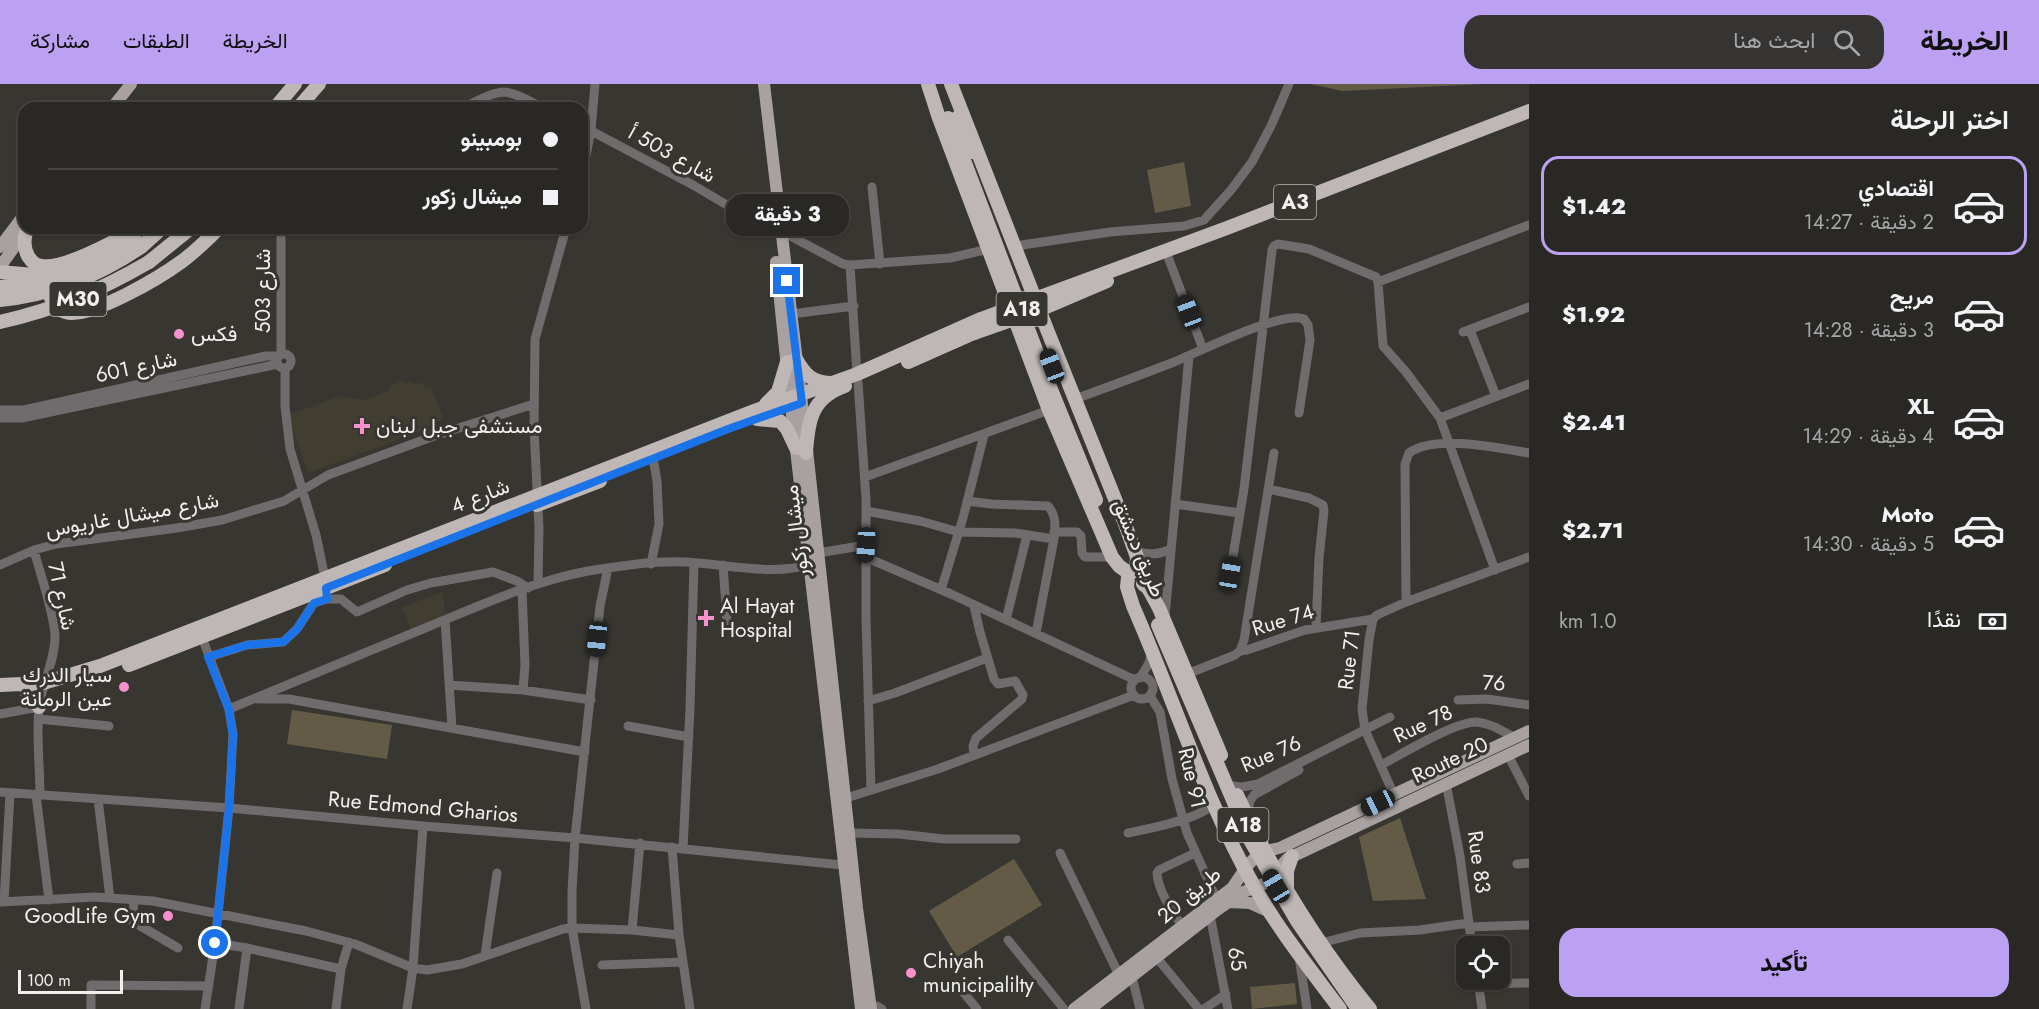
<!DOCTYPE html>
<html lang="ar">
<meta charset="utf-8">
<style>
body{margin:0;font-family:Jost,Vazirmatn,sans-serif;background:#363432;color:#f1f3f6;direction:rtl;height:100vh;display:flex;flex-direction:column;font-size:22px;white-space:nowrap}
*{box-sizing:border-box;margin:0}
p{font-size:20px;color:#a5a6a7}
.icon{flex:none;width:33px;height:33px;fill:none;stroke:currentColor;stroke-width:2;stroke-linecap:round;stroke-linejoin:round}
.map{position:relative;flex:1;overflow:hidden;direction:ltr}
.side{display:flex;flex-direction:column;background:#2a2825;width:510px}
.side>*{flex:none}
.banner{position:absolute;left:18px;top:18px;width:570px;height:132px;border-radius:18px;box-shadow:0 2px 4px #0004,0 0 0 2px #464442;direction:rtl;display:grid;align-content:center;height:132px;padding:0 30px;background:#2a2825}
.fabs{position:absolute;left:1456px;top:852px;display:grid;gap:12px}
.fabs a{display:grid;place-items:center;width:54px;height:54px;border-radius:12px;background:#2a2825;box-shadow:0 2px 4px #0004,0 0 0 2px #464442;font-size:30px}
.scale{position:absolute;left:18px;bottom:15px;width:105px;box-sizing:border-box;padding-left:6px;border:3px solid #f1f0ec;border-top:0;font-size:16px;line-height:21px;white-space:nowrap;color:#f1f0ec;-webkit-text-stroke:4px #383631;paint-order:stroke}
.end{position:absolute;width:27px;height:27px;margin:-14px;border:8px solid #1a73e8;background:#fff;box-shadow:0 0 0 3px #fff}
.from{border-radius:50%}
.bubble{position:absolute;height:42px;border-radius:18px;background:#2a2825;box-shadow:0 2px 4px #0004,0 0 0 2px #464442;font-size:20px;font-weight:800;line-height:42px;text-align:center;direction:rtl}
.car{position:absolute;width:18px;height:36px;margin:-18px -9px;border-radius:8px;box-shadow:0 0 4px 2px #0007;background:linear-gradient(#222 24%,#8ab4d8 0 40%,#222 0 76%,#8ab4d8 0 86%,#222 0)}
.banner b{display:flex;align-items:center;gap:21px;height:57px;font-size:22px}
.banner b+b{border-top:2px solid #464442}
.banner i{width:15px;height:15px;background:#f1f3f6}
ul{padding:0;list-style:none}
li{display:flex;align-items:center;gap:18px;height:99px;margin:0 12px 9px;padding:0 18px;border:3px solid transparent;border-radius:18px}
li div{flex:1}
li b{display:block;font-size:22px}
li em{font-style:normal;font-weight:800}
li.on{border-color:#bca0f2}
li>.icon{width:54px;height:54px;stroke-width:1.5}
h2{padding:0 30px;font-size:27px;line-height:72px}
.pay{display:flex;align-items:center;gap:15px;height:66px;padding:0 30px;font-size:22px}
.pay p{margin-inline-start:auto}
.primary-button{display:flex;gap:12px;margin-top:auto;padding:12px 30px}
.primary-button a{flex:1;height:69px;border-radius:18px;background:#bca0f2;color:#111;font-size:24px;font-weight:800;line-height:69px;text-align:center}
header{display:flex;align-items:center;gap:36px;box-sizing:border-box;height:84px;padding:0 30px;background:#bca0f2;color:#111}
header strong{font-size:28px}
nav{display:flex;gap:33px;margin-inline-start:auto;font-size:21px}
.search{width:420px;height:54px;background:#363432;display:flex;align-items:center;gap:15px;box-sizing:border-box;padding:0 21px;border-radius:18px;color:#a5a6a7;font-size:22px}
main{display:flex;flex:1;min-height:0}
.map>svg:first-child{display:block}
</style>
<header>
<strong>الخريطة</strong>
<div class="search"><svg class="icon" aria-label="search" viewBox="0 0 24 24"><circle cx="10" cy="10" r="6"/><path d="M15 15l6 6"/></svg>ابحث هنا</div>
<nav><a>الخريطة</a><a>الطبقات</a><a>مشاركة</a></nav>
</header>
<main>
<section class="side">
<h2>اختر الرحلة</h2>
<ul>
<li class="on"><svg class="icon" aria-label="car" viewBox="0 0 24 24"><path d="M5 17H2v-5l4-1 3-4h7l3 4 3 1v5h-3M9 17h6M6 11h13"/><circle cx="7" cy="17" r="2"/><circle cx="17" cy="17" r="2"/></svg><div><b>اقتصادي</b><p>2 دقيقة · 14:27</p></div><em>$1.42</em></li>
<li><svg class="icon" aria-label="car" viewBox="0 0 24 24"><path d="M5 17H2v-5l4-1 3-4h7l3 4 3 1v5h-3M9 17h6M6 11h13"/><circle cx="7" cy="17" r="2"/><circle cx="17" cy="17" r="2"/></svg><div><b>مريح</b><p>3 دقيقة · 14:28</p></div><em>$1.92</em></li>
<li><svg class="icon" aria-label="car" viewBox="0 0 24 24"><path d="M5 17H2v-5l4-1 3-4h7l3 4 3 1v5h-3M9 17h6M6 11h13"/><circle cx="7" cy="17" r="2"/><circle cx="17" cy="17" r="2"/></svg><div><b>XL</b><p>4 دقيقة · 14:29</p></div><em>$2.41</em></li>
<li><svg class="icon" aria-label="car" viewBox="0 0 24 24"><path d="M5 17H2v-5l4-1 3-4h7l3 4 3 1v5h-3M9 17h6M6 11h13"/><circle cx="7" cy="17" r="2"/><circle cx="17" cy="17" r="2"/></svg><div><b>Moto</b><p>5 دقيقة · 14:30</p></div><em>$2.71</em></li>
</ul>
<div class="pay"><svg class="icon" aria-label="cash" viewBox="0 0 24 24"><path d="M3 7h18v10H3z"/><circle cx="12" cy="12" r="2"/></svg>نقدًا<p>1.0 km</p></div>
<div class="primary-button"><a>تأكيد</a></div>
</section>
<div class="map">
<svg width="1529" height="925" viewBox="0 0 1529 925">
<rect width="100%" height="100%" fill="#383631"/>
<path fill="#413d31" d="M403,296L405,300L412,297L414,301L423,298L425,304L430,303L443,331V336L417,349L308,389L288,331L340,312L364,316L390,306V302Z
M443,508L445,533L411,546L402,523Z"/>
<path fill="#635b45" d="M1311,0H1484L1342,7Z
M1184,78L1191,122L1155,129L1147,86Z
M292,626L392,641L387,675L287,660Z
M1400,734L1426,815L1373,817L1359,753Z
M1014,775L1042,821L957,873L929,827Z
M1295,899L1297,920L1252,925L1250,903Z"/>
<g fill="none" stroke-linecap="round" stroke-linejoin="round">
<path stroke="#706c6d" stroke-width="9" d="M461,24C475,19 488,9 503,8C516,8 532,19 544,24
M582,42L693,101L774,149
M582,92L591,46L595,0
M872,103L880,180
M747,132H755L763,129L770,114
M281,144V270
M781,147L843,180L850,181L950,174L989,165
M1015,162L1110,148L1184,142L1204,136L1231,106L1252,78L1271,42L1289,0
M1168,173L1203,265
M850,181L857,290
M1378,198L1529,141
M791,230L854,222
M1470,246L1496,312
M1463,248L1529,223
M277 277a7 7 0 1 1 14 0a7 7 0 1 1-14 0Z
M285,284V322L290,365L316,451L325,494L327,515H341L357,528L407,506L431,499L493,488L517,497L528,504
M858,298L866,415V534L871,706
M1075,315C1108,303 1141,291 1174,278C1199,268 1282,226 1304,235L1308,241L1310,256L1299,329
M0,326H24L266,272H279
M0,334H22L278,280
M1440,334L1529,300
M865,393L1049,326
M1268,405L1309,414L1323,421L1324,427L1319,474L1316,543
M967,417L991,420L1048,422C1057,432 1055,443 1054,455
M1175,420L1240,429
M866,427L920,437L959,448L1015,449L1054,455L1036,549
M1054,448H1077L1081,452L1082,469L1085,473H1112
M1134,465C1146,472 1157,471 1169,466
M34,466C40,490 54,528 55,552C55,577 42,600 39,623C36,652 40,683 40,711
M818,469L866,461
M865,473L951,510L1135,596
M651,480L659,440L657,397L652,368
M0,481L34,466L56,460L177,444L222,436L284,417L328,391L437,351L534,320
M723,481L727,537
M1230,490L1244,405L1272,166L1274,162L1278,160L1309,165L1376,193L1378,198L1383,262L1406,288L1440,334L1495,486
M538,500L539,444L534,344L535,255L566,144
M522,506L525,581L523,606
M941,506L963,434L984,351
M1406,518L1405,380L1409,369C1435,350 1498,364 1529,369
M1165,532L1189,272
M445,536L452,644
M1006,536L1027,451
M200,548L229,625L233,650L229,724L215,859L205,925
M1240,567L1247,566L1305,546L1373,535
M209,573L247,561L283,558L297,545L314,519L327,515
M1187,590L1235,571L1240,567L1244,556L1274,369
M1131 604a11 11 0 1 1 22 0a11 11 0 1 1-22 0Z
M1140,594L1149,579L1152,568
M449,601L523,606L591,616
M1150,612L1160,628L1172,695L1187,749L1217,816
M258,615H289L585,668
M1458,616L1487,615L1529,621
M868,617L895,609L987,574
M229,625C296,597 363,569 430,542C481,521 534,497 588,487C619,482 652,477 683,478C720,479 776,493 809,480
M0,630L39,623
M39,635L109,642
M628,642L689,653
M974,671L973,662L976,654L1022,615L1023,611L1015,597L998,600L994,595L980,548L974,522
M1508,671L1529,712
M1381,681C1402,670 1454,638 1476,638C1491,639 1502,647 1515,654
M1446,699L1460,772L1472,862
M1233,702L1242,703L1258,700L1390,633
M0,708L229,724L423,742L575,754L842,781
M36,711L49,816
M1394,711L1365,646L1362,625L1369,556L1373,535L1377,531L1406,518L1529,473
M846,714L938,685L1134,611
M98,715L110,814
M1247,731L1250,717L1254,711L1299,686
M850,749L899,750L944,755H1016
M1128,749C1148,745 1202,735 1214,719
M672,763L679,851
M683,764L690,624L694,479
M1060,769L1119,891
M1517,780L1529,779
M134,816L132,837L178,864
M0,818L95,813L153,817L306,847L355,860L413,884L427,886L462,880L563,845L572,844L632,846L679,851L690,925
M4,818L10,710
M1210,831L1228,925
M1182,842C1172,827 1158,807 1157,789L1159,786L1195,769
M1469,843L1529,841
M632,846L640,759
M1008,856L1064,925
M215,859L247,864
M1321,859L1360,849L1420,846L1468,839
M485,871L497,789
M1299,873L1307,925
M1157,874L1199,925
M602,881L683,878
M1132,893L1140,925
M1478,896L1482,925
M1479,900L1529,899
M959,903L977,925
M877,922L882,925
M91,925V901L209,902
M239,925L247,864L341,885
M336,925L341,885L349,858
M407,925L413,884L423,742
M586,925L572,844V808L575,754L600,522L608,484
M1204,925L1226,910"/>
<path stroke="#a9a1a1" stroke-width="12" d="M764,0L801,311L857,824L871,925
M112,24L131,0
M0,163L24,131
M776,178L791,323L861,925
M0,183L27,145
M1230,818L1250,819L1270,828
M1074,925L1232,804C1242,791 1250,772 1267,767C1272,765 1278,765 1282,763L1529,647
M1090,925L1217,826L1241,809L1268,798L1287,775L1529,661"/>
<path stroke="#bfb6b6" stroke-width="14" d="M928,0L939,34L1049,326L1112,473L1119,482L1126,487
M951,0L1048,248L1125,440L1137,473L1136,487
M275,24L295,0
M298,24L319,0
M27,145C24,155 23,162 28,172C31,176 33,180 38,181C59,189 118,156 137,144
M141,163L162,144
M149,178L191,144
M0,188L34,191L42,199L58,225C62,227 66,229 71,229C98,230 159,194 181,178C195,168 207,156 219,144
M796,275C805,291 812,298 830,299
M908,278L969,251L1039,226L1107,197
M766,320L778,308L787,278
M757,335L780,337L787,345L796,364
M806,369C808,337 811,314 845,302
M537,421L600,397
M1128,493L1127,503L1133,522C1174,615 1204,714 1254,802C1278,845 1310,885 1340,925
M1143,500L1148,504L1159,524L1221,671
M129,581L385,481
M0,601L43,599L100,582L754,327L857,290L981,235L1227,144L1529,27
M27,609L39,623
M1237,711C1272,787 1317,860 1370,925
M1287,804V787L1292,772"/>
<path stroke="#bfb6b6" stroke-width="14" d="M958,33L972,68
M948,34L1052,308L1096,416
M0,203C50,200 93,180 136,157
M0,216C52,211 98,192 141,163
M0,238C57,225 99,207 149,178
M1158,541L1250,756L1297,837L1358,925"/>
</g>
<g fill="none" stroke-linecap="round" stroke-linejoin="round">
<path stroke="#1a73e8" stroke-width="8" d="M215,859L229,724L233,651L229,626L208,573L247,561L283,558L297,545L314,519L327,515L326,504L728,345L802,319L787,197"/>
</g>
<g fill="#f790ce" stroke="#383631" stroke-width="2">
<circle cx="179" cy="250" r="6"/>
<path d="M359 333h6v6h6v6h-6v6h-6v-6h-6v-6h6z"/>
<path d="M703 525h6v6h6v6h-6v6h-6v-6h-6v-6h6z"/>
<circle cx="124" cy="603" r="6"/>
<circle cx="168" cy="832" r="6"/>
<circle cx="911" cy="889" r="6"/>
</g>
<g text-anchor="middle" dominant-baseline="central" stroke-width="6" stroke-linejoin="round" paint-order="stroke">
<g fill="#383631" stroke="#bab8b4" stroke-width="1.5">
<rect x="1274" y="101" width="42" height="34" rx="4.5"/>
<rect x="49.5" y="198" width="57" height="34" rx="4.5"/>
<rect x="996.5" y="208" width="51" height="34" rx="4.5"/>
<rect x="1217.5" y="724" width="51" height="34" rx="4.5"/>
</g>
<g font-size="20" font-weight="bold" fill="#f1f0ec">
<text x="1295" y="118">A3</text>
<text x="78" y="215">M30</text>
<text x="1022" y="225">A18</text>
<text x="1243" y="741">A18</text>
</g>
<g font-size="21" fill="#f1f0ec" stroke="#383631">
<text transform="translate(672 70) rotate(29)">شارع 503 أ</text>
<text transform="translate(263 207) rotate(-90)">شارع 503</text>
<text transform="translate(136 283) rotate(-12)">شارع 601</text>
<text transform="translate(480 412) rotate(-21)">شارع 4</text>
<text transform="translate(132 431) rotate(-10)">شارع ميشال غاريوس</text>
<text transform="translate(796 447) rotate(-97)">ميشال زكور</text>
<text transform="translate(1139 464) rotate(67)">طريق دمشق</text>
<text transform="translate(62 512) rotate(78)">شارع 71</text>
<text transform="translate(1283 536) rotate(-17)">Rue 74</text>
<text transform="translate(1349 576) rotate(-83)">Rue 71</text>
<text transform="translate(1494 599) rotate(3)">76</text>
<text transform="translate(1423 640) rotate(-25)">Rue 78</text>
<text transform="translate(1271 670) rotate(-23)">Rue 76</text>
<text transform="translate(1450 676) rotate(-25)">Route 20</text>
<text transform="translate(1192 694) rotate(77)">Rue 91</text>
<text transform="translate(423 723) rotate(5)">Rue Edmond Gharios</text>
<text transform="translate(1479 778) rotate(82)">Rue 83</text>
<text transform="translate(1189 811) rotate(-40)">طريق 20</text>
<text transform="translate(1237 875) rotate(79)">65</text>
</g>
<g font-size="21" fill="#f1f0ec" stroke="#383631" text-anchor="start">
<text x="191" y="250">فكس</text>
<text x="376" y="342">مستشفى جبل لبنان</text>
<text x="720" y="522">Al Hayat<tspan x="720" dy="24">Hospital</tspan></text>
<text x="112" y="591" text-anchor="end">سيار الدرك<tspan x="112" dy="24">عين الرمانة</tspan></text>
<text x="156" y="832" text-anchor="end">GoodLife Gym</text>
<text x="923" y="877">Chiyah<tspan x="923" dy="24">municipalilty</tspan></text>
</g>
</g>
</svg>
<div class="fabs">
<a><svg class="icon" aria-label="locate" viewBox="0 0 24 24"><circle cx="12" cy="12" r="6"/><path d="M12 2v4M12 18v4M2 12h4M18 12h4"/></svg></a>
</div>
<div class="scale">100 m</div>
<i class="end from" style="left:215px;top:859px"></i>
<i class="end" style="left:787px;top:197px"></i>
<div class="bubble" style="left:726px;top:110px;width:123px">3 دقيقة</div>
<i class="car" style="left:1189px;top:228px;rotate:339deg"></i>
<i class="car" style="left:1052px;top:282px;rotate:339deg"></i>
<i class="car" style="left:866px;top:461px;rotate:183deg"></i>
<i class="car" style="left:1230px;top:490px;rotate:10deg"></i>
<i class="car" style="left:597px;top:555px;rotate:186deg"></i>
<i class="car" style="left:1378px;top:719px;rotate:245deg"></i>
<i class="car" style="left:1276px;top:802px;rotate:330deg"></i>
<div class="banner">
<b><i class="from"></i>بومبينو</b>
<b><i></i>ميشال زكور</b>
</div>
</div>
</main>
